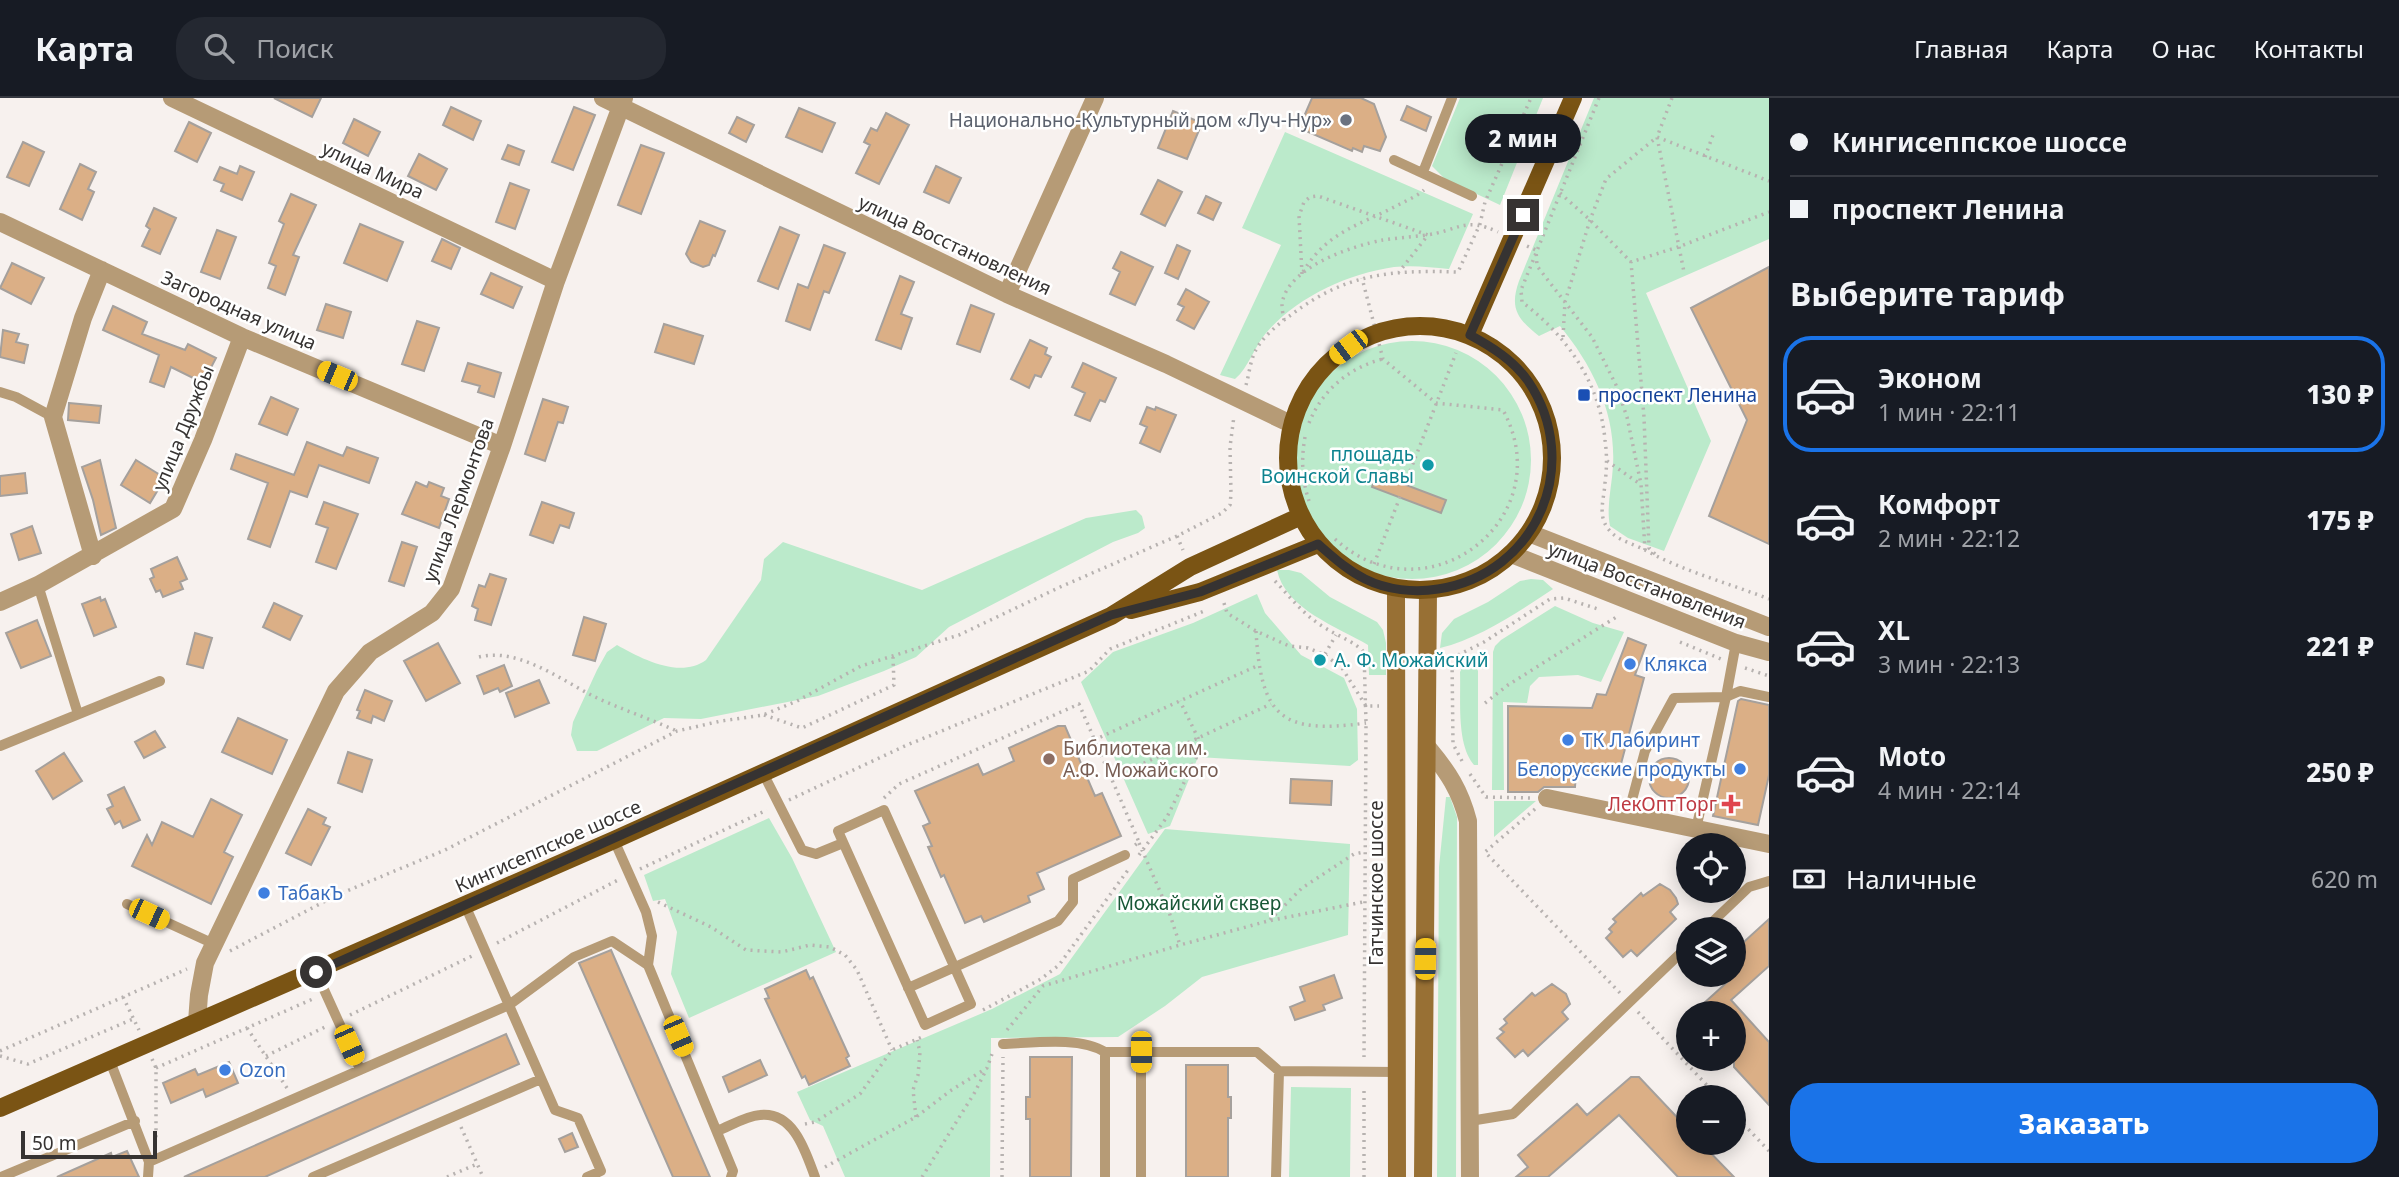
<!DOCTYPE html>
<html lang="ru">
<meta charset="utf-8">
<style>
body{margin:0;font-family:"Noto Sans",sans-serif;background:#242831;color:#f1f3f6;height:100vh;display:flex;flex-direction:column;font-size:26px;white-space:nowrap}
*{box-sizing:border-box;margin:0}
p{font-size:23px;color:#9ea1a6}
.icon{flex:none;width:38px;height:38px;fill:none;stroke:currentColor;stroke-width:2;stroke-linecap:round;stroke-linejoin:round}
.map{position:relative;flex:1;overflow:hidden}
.drawer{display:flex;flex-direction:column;background:#171b24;width:630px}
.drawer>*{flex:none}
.banner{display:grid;align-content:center;height:154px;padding:0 21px;background:#171b24}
.tools{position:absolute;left:1676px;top:735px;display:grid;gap:14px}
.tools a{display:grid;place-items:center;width:70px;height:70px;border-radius:50%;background:#171b24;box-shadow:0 4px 18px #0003;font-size:35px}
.scale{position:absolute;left:21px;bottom:18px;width:136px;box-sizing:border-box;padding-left:7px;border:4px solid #363332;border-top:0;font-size:19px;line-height:24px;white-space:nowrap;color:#363332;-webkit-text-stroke:5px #fff;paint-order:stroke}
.end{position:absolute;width:32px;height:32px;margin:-16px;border:9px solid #363332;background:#fff;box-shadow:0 0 0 4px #fff}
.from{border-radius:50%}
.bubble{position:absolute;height:49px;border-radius:24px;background:#171b24;box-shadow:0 4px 18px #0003;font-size:23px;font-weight:800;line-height:49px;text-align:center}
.car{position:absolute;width:21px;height:42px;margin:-21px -10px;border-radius:9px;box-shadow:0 0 5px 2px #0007;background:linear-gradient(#f5c518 24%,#345 0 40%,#f5c518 0 76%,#345 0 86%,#f5c518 0)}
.banner b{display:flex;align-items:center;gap:24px;height:66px;font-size:26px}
.banner b+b{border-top:2px solid #363941}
.banner i{width:18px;height:18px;background:#f1f3f6}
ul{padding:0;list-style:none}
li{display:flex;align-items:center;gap:21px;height:116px;margin:0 14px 10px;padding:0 7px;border:4px solid transparent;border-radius:28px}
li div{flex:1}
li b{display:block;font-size:26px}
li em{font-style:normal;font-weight:800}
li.on{border-color:#1a73e8}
li>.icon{width:63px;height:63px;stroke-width:1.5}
h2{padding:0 21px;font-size:32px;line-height:84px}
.pay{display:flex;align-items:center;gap:18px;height:77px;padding:0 21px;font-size:26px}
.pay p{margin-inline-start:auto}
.action{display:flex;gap:14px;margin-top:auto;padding:14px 21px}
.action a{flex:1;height:80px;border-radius:28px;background:#1a73e8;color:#fff;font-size:28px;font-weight:800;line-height:80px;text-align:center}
header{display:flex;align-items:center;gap:42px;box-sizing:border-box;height:98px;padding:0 35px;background:#171b24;border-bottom:2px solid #363941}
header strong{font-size:33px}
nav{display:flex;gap:38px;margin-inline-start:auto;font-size:24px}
.search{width:490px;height:63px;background:#242831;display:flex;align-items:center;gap:18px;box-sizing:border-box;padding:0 24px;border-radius:28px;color:#9ea1a6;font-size:26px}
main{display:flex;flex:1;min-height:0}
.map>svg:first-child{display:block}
</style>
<header>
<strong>Карта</strong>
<div class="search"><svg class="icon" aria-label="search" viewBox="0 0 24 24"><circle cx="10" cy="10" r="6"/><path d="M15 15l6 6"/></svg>Поиск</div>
<nav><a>Главная</a><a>Карта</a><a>О нас</a><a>Контакты</a></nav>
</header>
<main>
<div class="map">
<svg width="1769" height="1079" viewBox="0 0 1769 1079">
<rect width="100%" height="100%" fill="#f7f1ee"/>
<path fill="#bbeacb" d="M1460,0H1543L1500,107L1445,81L1432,68Z
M1594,0H1769V141L1646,195L1711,343L1664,453L1628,440L1610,428C1606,408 1612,388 1613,368C1616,315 1593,268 1560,228L1539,238C1518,221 1509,211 1519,183Z
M1285,34L1473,116L1449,171C1430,169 1412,167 1394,169C1347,176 1297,199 1266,235C1254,249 1249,269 1235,281L1220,277L1281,147L1242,130Z
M1293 362a119 119 0 1 1 238 0a119 119 0 1 1-238 0Z
M1136,412L1142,418L1145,430L1138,435L1113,444L949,529L916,559L884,573L818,598L701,621L664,620L597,653H577L571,637L573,624L597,572L607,554L617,547C642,561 680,581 706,562L761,482L764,461L783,444L922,492L1086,420Z
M1277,472H1289L1301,475L1330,499L1377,524L1383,532L1386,545V577H1369L1368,547C1338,529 1285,511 1277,472Z
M1531,481L1543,482L1553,491C1518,514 1480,540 1440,550L1442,535L1454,521L1488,504L1520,483Z
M1257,496L1265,515L1301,557L1344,580L1357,611L1358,662L1350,668L1198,659L1170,728L1148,736L1081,584L1113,554L1193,525Z
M1555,508L1593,525L1624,534L1601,584L1578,577L1539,579L1530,588L1527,605L1503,604L1504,692H1492L1493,554L1495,548L1501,542Z
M1468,566H1475L1478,573V667H1474C1456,646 1461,601 1460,574L1463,568Z
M1446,699H1450L1457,719L1456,1079H1437L1439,769Z
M1494,703H1536L1494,739Z
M769,720L792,760L836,854L689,920L671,876L677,834L665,801L653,803L644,777Z
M1165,731L1350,746L1348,837L1202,879L1165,908L1118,939L991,940L990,1079H845L823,1028L810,1022L797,994L992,911L1060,876Z
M1291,989L1351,990L1350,1079H1289Z"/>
<path fill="#dbaf86" stroke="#a5a09c" stroke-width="2" d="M274,0H321L312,19Z
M1312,0H1361L1374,6L1386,39L1380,53L1364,48L1362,54L1353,50L1352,53L1299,30Z
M1407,8L1431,19L1426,33L1401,22Z
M451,9L481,23L473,42L443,27Z
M574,9L595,17L573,72L552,64Z
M799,10L835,25L822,54L786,39Z
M1173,13L1202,25L1187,61L1158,50Z
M886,15L909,27L879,86L856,75L870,47L864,44L871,30L877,33Z
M737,19L754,27L746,44L729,35Z
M354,21L380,34L368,58L343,45Z
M189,24L211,35L197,64L175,53Z
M23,44L44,54L29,88L7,79Z
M508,47L524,53L519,67L502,61Z
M641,47L664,55L641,116L618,107Z
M419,56L447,71L436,92L408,78Z
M80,66L96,74L88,91L94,94L82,122L60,111Z
M240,68L254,74L242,102L221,93L224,86L214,82L220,69L237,76Z
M936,68L961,80L949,105L924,94Z
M1158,82L1182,94L1165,128L1141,116Z
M510,85L529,92L515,131L496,124Z
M291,96L316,107L293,157L299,159L285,197L268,190L276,168L269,165L284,126L279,123Z
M1206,98L1221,105L1213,122L1198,115Z
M154,110L176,120L160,156L142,148L150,131L146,128Z
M700,123L725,133L715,158L713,157L709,167L703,169L691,164L686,156Z
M360,126L403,144L387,183L344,165Z
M780,129L799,137L778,191L758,183Z
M217,132L236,139L220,181L201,174Z
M442,141L460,150L451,171L432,163Z
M824,147L845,155L829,195L824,193L810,232L786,223L798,186L808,190Z
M1177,147L1190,153L1178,181L1165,175Z
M1121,154L1153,169L1135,207L1110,196L1120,174L1113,170Z
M12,165L44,180L31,206L0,190Z
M1769,169V446L1709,418L1747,322L1691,210Z
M491,175L522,189L513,210L481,196Z
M900,178L914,184L901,216L912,220L901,251L876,242Z
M1186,191L1209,204L1194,231L1177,222L1184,209L1178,206Z
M326,206L351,214L343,240L317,232Z
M971,207L994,216L980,254L957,246Z
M113,208L147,224L142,236L185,252L188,246L216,260L203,285L171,269L164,289L150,284L159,257L103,232Z
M417,223L439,230L424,273L402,266Z
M664,226L703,238L694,266L655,254Z
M3,232L19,236L16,244L28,247L24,265L0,259Z
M1030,242L1047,250L1045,256L1051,259L1041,279L1035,277L1029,290L1011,281Z
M468,265L501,275L494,299L478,294L480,288L462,283Z
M1083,265L1116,280L1105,304L1100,302L1090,323L1075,317L1085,295L1072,289Z
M271,299L298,311L287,337L259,326Z
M543,301L568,309L563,325L558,324L545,363L525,356Z
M69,305L101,308L99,325L68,322Z
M1147,309L1155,312L1156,309L1176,317L1160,354L1140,345L1147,329L1140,326Z
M307,344L343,358L347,349L378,360L369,385L319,367L307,399L290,393L270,449L248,441L268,385L231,371L236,356L294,377Z
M100,362L116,430L101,437L93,402L82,369Z
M136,362L165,380L150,405L121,387Z
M25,375L27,395L0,398V378Z
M1377,376L1446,402L1441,415L1372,389Z
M416,384L427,389L429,384L444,390L441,398L449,401L439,430L402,416Z
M324,404L358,416L336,471L316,464L328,430L316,426Z
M542,404L574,415L569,430L560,427L553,445L530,437Z
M32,428L41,455L19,462L11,436Z
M402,444L417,449L404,488L389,483Z
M177,459L187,481L180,484L183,491L163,499L160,492L156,494L150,481L154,479L151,471Z
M490,476L506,481L491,527L475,522L478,511L472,508L479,487L485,489Z
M100,499L101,503L105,501L116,529L94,538L82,506Z
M274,505L302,518L290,542L263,529Z
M584,519L606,526L595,563L573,557Z
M37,522L51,558L21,570L6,535Z
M195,535L212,540L203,570L187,566Z
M1628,540L1646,547L1635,577L1644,580L1618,677L1606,673L1576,674L1575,689H1544L1538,694H1508V608L1592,610L1597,596L1606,597Z
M438,545L460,585L426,603L404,563Z
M504,567L512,588L500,594L498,590L484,596L477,578Z
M539,582L549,605L515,619L506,595Z
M365,592L392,603L384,623L373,618L371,625L357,620L360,613L357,612Z
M1741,601L1769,607V677L1758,727L1713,718L1738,603Z
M238,620L287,642L272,676L222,654Z
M1058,628H1065L1095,698L1102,695L1121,738L1037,775L1044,791L1028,798L1030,804L984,824L981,818L965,825L944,777L941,779L928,749L932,748L923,728L930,725L915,693L978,666L983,677L1014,663L1009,650Z
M155,633L165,649L144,660L135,644Z
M348,654L372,662L362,694L338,685Z
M64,655L82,683L53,701L36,673Z
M1649 680a20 20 0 1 1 40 0a20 20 0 1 1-40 0Z
M1291,681L1332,683L1331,707L1290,705Z
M124,689L140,722L123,730L120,723L115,726L107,711L113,708L108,697Z
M211,701L242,717L224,754L233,759L211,806L132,768L147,737L152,747L162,724L193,739Z
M308,711L326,720L323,726L330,729L311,767L286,755Z
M1660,786L1670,792L1676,800L1678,806L1670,814L1676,821L1637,858L1631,852L1623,859L1606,840L1612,834L1609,831L1616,824L1613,821L1641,795L1643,798Z
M1769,821V868L1731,902L1769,944V1007L1734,969V915H1693L1734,878V853Z
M611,852L710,1079H673L579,865Z
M806,872L810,881L813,879L849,958L846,960L850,968L809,987L805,978L802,980L765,901L769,900L765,891Z
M1334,877L1342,900L1323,907L1325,912L1295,922L1290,909L1305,903L1300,889Z
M1552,886L1566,896L1570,906L1562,914L1568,921L1528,958L1523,952L1515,959L1497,940L1504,934L1500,931L1507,925L1504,921L1532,895L1535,898Z
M506,936L519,966L265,1079H184Z
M1030,959H1072L1071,1079H1030V1021H1026V999H1030Z
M760,962L767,977L729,994L723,979Z
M229,964L238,985L206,999L203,991L171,1005L163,985L195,971L198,977Z
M1186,967H1228V999H1231V1020H1228V1079H1186Z
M1631,979H1639L1689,1032V1045H1701L1734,1079H1678L1619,1017L1548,1079H1516L1528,1069L1518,1057L1577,1006L1587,1017Z
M572,1035L578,1049L565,1054L559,1041Z
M127,1053L139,1079H57L111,1055L112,1059Z"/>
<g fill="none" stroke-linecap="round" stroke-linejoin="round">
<path stroke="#b7b2b0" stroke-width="3.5" stroke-dasharray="2 5" stroke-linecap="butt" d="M1599,0L1521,192L1522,204C1567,238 1600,285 1605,342C1607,356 1607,370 1605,385C1604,403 1596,420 1612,435C1620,443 1634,446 1645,452C1683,473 1728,485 1769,501
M1672,0L1657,39L1769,83
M1705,59L1713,37
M1560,95L1590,122L1631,164
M1527,148L1536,152L1537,168L1592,239L1616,287L1627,319L1641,386L1645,452
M1303,174C1327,133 1361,127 1400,106C1408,102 1417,98 1424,92
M1302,176L1299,118L1304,104L1310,99L1318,98L1428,137L1399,174
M1284,222C1283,217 1282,211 1282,206C1287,169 1352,148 1383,142C1397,140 1411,139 1426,137C1458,133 1464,118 1498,134
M1563,239L1565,204L1590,122L1606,81L1657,39L1684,174
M1246,287C1249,277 1250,265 1254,256C1260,241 1278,226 1291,217C1346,175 1391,172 1458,174L1480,126L1485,104L1531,0
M1309,325C1322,292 1350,269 1383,261
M1305,339C1301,361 1302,382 1309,403
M1607,363L1640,386
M1405,386L1456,255
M1177,438L1183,452
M1335,441C1426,524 1562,421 1503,312L1436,305L1383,261L1362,180
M1655,456L1649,450L1644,319L1631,164L1678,149L1769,114
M1374,466L1400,399
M1275,483C1290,499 1303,516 1322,528C1337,538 1352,542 1364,554L1366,625L1364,959
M1224,505L1227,515L1256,533L1289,548L1308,550L1325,557L1342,570L1366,608H1379
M1256,533C1261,618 1280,637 1366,625
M1680,544L1721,561
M1325,556L1336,537
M479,559C518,549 561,582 595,599C621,611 650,621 677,633
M1745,570L1769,578
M1485,605L1508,587L1618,518
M764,617L802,630L894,587L893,559
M1094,642L1259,567
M1462,663L1453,646L1452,560L1484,544L1550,501L1564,500L1601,512
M1470,676L1486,699L1530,700
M1112,680L1271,606
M884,700L899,686L1079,606L1139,744L1134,748
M789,702L907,647L1089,573L1110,551L1207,512
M1535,711L1485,754L1621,896
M1139,745L1169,814L1180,847
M1139,757L1167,719L1200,652L1198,640L1180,603
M640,771L767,712
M658,804L711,829L746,852L782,854L810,847L830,849L845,857L857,872L892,952
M1270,822L1302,790L1354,756L1364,754
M497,845L618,782
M230,853L337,797L445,752L677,633L721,623L763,617L797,603L861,568L959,537L1058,490L1177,438L1222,415L1230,407L1231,396L1230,349L1234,318
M123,899L139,932
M983,912L1041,881L1059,867L1128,772
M1638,914L1718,999
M350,917L472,858
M247,930L287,990
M1007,932L1043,888L1180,847L1268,823L1363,804
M0,953L187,871
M0,958L28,966L133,921
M266,958L327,928
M152,961L156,970V1040
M156,970L315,900
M1734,1016L1769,1053
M916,1019L913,992L918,977L920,954L917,942
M805,1026L815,1024L860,996L892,952L922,939
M461,1029L483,1079
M825,1069L916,1019L950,993L987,970L992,956
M447,1079L477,1066
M922,1079L975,994L986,972
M1002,1079L1003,959
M1364,1079V988"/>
<path stroke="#b69b76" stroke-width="10" d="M1394,62L1472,98
M1423,74L1452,0
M0,294L16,299L53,319
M38,487L78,616
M0,648L160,583
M763,675L802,752L816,756L843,745
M884,712L971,906L925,927L838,733Z
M1628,717L1645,653L1674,600L1726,599L1740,593L1769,599
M1696,731L1726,599L1736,545
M614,742L646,814L652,838L648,867L733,1073L731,1079
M127,806L214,846
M465,807L555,1012L578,1020L601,1073L587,1079
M1705,831L1749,789L1769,783
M316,874L360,971
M908,890L1058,823L1073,804V781L1125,757
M1003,946C1032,945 1080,938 1105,954H1257L1279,973L1398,974
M1105,954V1079
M1141,954V1079
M110,963L149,1064L148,1079
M1470,1023L1513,1016L1689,847
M717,1033C730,1028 746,1018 760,1017C794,1013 806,1055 815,1079
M149,1064L509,907L574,859L612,843L648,867
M1,1079L135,1023
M313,1079L541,981
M1276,1079L1279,973"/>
<path stroke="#b69b76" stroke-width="18" d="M172,0L556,183
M603,0L1007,196L1166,266L1291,326
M0,124L242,239L502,348
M1007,196L1095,0
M1529,435L1769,529
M1511,456L1736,545L1769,554
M93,458L53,319L83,220L102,172
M0,504L38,487L173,411L203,342L242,239
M1428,650C1448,674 1460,692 1468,723L1470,1079
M1547,700L1769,746
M197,924L199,897L205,865L336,593L370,554L432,515L451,491L502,348L556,183L624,0"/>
<path stroke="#987034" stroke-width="18" d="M1396,491L1397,1079
M1423,1079L1428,492"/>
<path stroke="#7a5414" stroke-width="18" d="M1288 360a132 132 0 1 1 264 0a132 132 0 1 1-264 0Z
M1470,237L1573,0
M1131,512L1200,494L1318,446
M0,1010L614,742L1111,518L1190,469L1301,418"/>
</g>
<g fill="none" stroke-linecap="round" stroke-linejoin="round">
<path stroke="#363332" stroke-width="9" d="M316,874L1111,517L1200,494L1318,446C1333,459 1347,472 1365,481C1387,492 1414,495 1438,491C1537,476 1584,366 1528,283C1513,262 1492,249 1470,237L1523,117"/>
</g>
<circle fill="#6b7280" stroke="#fff" stroke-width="2.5" cx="1346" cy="22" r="7"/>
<rect fill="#1a4fb4" stroke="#fff" stroke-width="2.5" x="1577" y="290" width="14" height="14" rx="3.5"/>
<g fill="#0f9aa8" stroke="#fff" stroke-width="2.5">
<circle cx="1428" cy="367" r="7"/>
<circle cx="1320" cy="562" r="7"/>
</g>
<g fill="#3f7fe0" stroke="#fff" stroke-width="2.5">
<circle cx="1630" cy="566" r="7"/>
<circle cx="1568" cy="642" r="7"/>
<circle cx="1740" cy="671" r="7"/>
<circle cx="264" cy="795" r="7"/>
<circle cx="225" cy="972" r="7"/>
</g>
<circle fill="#8d6e63" stroke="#fff" stroke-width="2.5" cx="1049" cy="661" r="7"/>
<path fill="#e0444e" stroke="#fff" stroke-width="2.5" d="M1727.5 695.5h7v7h7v7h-7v7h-7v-7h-7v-7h7z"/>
<g text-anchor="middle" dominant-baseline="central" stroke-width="5" stroke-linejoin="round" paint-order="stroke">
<g font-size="19" fill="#5b616d" stroke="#fff" text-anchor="end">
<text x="1332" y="22">Национально-Культурный дом «Луч-Нур»</text>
</g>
<g font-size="19" fill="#363332" stroke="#fff">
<text transform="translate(373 72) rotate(25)">улица Мира</text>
<text transform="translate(955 147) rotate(25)">улица Восстановления</text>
<text transform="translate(239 212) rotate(24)">Загородная улица</text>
<text transform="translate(183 330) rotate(-68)">улица Дружбы</text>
<text transform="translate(458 402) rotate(-70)">улица Лермонтова</text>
<text transform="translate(1647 487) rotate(21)">улица Восстановления</text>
<text transform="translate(548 748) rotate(-24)">Кингисеппское шоссе</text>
<text transform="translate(1376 785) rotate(-90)">Гатчинское шоссе</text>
</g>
<g font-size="19" fill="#164399" stroke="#fff" text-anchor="start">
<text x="1598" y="297">проспект Ленина</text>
</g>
<g font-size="19" fill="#0d838f" stroke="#fff" text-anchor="end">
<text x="1414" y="356">площадь<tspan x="1414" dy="22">Воинской Славы</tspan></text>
<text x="1334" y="562" text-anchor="start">А. Ф. Можайский</text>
</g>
<g font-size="19" fill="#366cbe" stroke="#fff" text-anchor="start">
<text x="1644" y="566">Клякса</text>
<text x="1582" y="642">ТК Лабиринт</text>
<text x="1726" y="671" text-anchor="end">Белорусские продукты</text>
<text x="278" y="795">ТабакЪ</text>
<text x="239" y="972">Ozon</text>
</g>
<g font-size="19" fill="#785e54" stroke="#fff" text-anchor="start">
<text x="1063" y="650">Библиотека им.<tspan x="1063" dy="22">А.Ф. Можайского</tspan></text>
</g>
<g font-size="19" fill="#be3a42" stroke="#fff" text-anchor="end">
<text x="1717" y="706">ЛекОптТорг</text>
</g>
<g font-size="19" fill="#185736" stroke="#fff">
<text x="1199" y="805">Можайский сквер</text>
</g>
</g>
</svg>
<div class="tools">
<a><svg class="icon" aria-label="locate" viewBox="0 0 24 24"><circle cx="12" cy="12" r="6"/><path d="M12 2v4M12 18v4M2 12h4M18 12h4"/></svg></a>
<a><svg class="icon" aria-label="layers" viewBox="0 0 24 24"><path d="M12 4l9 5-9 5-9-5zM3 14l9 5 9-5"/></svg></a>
<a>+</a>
<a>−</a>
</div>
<div class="scale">50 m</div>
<i class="end from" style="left:316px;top:874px"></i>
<i class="end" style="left:1523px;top:117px"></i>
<div class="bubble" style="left:1465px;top:16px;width:116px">2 мин</div>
<i class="car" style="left:1348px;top:249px;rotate:233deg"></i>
<i class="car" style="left:337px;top:278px;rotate:293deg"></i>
<i class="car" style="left:149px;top:816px;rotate:115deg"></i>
<i class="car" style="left:1425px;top:861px;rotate:1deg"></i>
<i class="car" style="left:678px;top:938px;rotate:157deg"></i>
<i class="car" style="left:349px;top:947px;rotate:156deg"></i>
<i class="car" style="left:1141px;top:954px;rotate:180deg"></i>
</div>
<section class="drawer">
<div class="banner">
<b><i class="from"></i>Кингисеппское шоссе</b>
<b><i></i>проспект Ленина</b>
</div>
<h2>Выберите тариф</h2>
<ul>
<li class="on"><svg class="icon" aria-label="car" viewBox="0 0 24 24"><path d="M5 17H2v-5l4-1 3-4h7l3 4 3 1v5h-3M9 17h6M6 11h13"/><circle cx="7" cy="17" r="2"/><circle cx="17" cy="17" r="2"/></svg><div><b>Эконом</b><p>1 мин · 22:11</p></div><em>130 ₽</em></li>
<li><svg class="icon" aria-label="car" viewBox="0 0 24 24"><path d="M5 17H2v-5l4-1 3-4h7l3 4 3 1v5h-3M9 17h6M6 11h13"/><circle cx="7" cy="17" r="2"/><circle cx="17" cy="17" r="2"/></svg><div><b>Комфорт</b><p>2 мин · 22:12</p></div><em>175 ₽</em></li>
<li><svg class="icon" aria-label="car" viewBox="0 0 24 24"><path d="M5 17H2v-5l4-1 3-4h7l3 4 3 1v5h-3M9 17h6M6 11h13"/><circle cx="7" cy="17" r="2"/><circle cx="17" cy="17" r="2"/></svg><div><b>XL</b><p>3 мин · 22:13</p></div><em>221 ₽</em></li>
<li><svg class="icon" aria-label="car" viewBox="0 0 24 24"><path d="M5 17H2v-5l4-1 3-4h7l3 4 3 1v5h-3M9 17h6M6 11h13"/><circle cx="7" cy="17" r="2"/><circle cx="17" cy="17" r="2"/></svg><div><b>Moto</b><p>4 мин · 22:14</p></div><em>250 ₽</em></li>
</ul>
<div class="pay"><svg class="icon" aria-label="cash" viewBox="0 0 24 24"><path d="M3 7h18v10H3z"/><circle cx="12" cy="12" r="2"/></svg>Наличные<p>620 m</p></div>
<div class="action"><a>Заказать</a></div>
</section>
</main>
